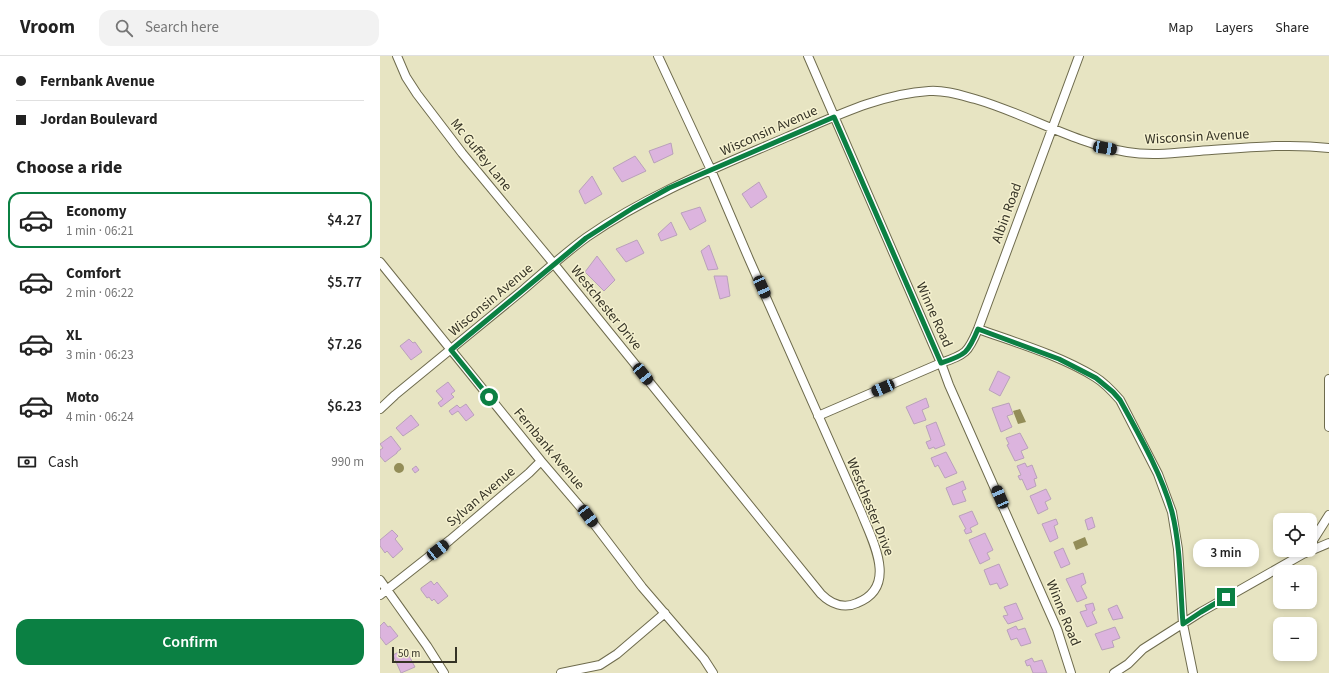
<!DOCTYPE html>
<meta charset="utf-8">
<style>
body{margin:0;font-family:"Source Sans 3",sans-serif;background:#f2f2f2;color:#222;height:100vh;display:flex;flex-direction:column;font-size:15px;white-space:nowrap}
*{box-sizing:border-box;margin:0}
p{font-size:13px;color:#767676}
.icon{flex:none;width:22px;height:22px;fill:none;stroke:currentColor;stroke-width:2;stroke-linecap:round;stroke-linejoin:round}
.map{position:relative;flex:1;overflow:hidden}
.side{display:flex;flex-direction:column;background:#fff;width:380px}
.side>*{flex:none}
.guide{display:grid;align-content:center;height:88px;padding:0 16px;background:#fff}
.buttons{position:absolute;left:893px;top:457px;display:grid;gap:8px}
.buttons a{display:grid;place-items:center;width:44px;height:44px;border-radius:8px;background:#fff;box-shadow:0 2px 6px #0003;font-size:20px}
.scale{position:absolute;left:12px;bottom:10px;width:65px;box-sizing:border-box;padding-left:4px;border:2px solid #353326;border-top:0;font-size:11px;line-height:14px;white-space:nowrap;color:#353326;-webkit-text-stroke:3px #f5f1cf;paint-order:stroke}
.end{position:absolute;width:18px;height:18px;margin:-9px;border:5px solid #0b8043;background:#fff;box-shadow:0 0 0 2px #fff}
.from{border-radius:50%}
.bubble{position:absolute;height:28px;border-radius:12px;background:#fff;box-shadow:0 2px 6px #0003;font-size:13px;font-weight:600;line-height:28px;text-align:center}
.car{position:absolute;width:12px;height:24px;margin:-12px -6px;border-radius:5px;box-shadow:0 0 3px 1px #0007;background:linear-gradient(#222 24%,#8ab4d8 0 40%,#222 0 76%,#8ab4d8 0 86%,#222 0)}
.guide b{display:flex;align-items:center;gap:14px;height:38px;font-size:15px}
.guide b+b{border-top:1px solid #e0e0e0}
.guide i{width:10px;height:10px;background:#222}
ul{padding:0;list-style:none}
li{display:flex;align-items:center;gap:12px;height:56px;margin:0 8px 6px;padding:0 8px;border:2px solid transparent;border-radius:12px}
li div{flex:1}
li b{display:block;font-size:15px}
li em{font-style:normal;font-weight:600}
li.active{border-color:#0b8043}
li>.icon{width:36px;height:36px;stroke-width:1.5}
h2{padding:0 16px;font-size:18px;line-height:48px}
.pay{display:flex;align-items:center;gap:10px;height:44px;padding:0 16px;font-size:15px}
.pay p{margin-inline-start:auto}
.button{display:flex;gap:8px;margin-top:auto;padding:8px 16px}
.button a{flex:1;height:46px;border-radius:12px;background:#0b8043;color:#fff;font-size:16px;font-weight:600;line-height:46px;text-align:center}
header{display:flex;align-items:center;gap:24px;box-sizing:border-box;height:56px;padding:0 20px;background:#fff;border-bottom:1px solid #e0e0e0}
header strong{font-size:19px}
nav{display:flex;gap:22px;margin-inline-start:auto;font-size:14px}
.search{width:280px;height:36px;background:#f2f2f2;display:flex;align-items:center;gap:10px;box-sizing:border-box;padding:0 14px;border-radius:12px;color:#767676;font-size:15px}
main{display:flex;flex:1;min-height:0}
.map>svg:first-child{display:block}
</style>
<header>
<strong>Vroom</strong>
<div class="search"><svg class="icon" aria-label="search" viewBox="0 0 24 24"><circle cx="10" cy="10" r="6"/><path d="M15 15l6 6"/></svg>Search here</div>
<nav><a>Map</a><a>Layers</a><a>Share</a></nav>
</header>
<main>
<section class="side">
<div class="guide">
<b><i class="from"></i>Fernbank Avenue</b>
<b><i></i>Jordan Boulevard</b>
</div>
<h2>Choose a ride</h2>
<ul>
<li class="active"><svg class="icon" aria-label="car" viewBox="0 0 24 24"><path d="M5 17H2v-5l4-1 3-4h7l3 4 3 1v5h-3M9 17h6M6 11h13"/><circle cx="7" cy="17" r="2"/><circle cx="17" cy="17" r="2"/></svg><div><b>Economy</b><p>1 min · 06:21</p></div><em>$4.27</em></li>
<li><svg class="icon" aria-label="car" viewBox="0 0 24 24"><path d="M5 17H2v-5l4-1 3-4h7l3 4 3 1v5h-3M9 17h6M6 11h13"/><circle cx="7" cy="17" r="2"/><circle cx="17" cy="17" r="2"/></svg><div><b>Comfort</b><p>2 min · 06:22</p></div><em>$5.77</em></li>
<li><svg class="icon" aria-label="car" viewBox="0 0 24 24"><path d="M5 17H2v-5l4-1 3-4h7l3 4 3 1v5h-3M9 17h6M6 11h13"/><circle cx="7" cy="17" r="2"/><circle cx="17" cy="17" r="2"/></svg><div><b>XL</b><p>3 min · 06:23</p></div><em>$7.26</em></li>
<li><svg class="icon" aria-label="car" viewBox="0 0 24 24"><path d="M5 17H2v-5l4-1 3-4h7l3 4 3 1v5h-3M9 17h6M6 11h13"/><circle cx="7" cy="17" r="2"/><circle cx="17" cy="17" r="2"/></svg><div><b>Moto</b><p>4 min · 06:24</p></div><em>$6.23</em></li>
</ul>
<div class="pay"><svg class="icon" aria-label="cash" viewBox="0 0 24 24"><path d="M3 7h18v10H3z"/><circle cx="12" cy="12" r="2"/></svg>Cash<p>990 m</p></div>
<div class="button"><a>Confirm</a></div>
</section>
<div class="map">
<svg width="949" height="617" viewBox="0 0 949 617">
<rect width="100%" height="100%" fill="#e7e4c2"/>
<path fill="#938d58" d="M640,353L646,366L638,368L633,355Z
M14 412a5 5 0 1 1 10 0a5 5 0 1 1-10 0Z
M705,481L708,489L696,494L693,486Z"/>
<path fill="#dcb4de" stroke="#b9a1ba" d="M291,87L293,98L274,107L269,95Z
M255,100L266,115L242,126L233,112Z
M212,120L222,138L205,148L199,135Z
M379,126L387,141L371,152L362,138Z
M320,151L326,165L310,174L301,157Z
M291,166L297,179L281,185L278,178Z
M257,184L264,197L246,206L236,193Z
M329,189L338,213L328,214L321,195Z
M217,200L235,224L224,235L205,216Z
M334,220H347L350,240L340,243Z
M29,283L33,287L35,286L42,296L31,304L20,290Z
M618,315L630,321L620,340L609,334Z
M68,326L75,335L71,338L74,341L61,351L58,347L63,343L56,335Z
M546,342L549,351L542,354L546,364L534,368L526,351Z
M629,347L633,358L627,360L632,371L621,376L612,352Z
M86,348L94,359L86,365L78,355L72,359L69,355L77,349L80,352Z
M31,359L39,369L23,380L16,372Z
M556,366L565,389L555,393L554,391L549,393L546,386L551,384L546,370Z
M640,377L648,392L641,395L644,402L635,405L627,389L629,388L626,382Z
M11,380L21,393L17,396V397L5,406L0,400V394L3,392L0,388Z
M566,396L577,417L565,422L558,409L555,411L551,402Z
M645,407L647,411L652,409L657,422L654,423L656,430L647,434L642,423L640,424L638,420L641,419L637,410Z
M36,410L39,414L35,417L32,413Z
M583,425L586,433L582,435L586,445L573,449L566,432Z
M666,433L671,443L665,446L668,453L658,458L650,440Z
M592,455L598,468L590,472L592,476L586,478L584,474L586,473L579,460Z
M712,461L715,471L708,474L705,464Z
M676,463L678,468L674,470L678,482L670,486L662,468Z
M12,474L18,480L15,483L23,493L13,502L7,495L5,497L0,490V484Z
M605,477L613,494L607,497L610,503L600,508L589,484Z
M683,492L690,508L681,512L674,496Z
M619,508L628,529L620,533L617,527L610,529L604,514Z
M703,517L706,527L701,530L707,542L697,546L686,523Z
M51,525L54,529L57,526L68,540L58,548L54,543L52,545L49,541L47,542L41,534V532Z
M636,547L643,563L628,568L623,560L628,559L624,551Z
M713,547L715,554L712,556L717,567L707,571L700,556L707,554L705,549Z
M737,549L743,562L733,564L728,553Z
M4,566L8,571L10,570L18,580L6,589L0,581V570Z
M636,570L638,574L645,572L651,587L641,590L637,582L631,584L627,574Z
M735,571L740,582L732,585L734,591L722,594L715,578Z
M24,593L27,599L28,598L35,611L21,617L13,599Z
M652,602L654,606L662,604L667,617H653L650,609L647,610L645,605Z"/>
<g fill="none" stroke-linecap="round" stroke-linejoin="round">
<defs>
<path id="minor" d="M17,0L26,21L37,38L82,97L174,208L441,538C451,548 464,553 477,547C519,531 492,484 481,456L369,203L331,114L278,0
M428,0L561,307L569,329L677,573L691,617
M0,206L161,405L208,460L262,531L324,603L333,617
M598,273C637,287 679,299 715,321C725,327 733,336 740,344L778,418L792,456L798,493L803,568L813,617
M949,323V371
M0,353L15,339C58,304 100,269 143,234C164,216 185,197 207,181C269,138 338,111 407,81C452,62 499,38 549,35C565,34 580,39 595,43C647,58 693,87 747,96C771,100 795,97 819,95C863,92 906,87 949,92
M438,360L561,307C586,298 588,297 598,273L699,0
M930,489L949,459
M0,524L47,590L64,617
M0,539L70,484L149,417L161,405
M181,617L220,609L237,598L285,557
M734,617L748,608L763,593L821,556L923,498L949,487"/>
</defs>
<use href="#minor" stroke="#6e6b4d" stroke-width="10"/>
<use href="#minor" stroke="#fff" stroke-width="8"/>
</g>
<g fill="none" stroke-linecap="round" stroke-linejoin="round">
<path stroke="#0b8043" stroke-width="5" d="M109,341L71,294L206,182L253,152L289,132L454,61L561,307C586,299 588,297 598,273L679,303L716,322L733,336L740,344L745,353C762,384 783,422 792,456C801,492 800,531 803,568L821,556L846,541"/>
</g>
<g text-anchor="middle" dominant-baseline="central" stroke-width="3" stroke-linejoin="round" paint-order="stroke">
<g font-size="14" fill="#353326" stroke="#f5f1cf">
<text transform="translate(389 75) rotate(-24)">Wisconsin Avenue</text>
<text transform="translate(817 81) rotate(-3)">Wisconsin Avenue</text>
<text transform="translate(101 99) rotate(51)">Mc Guffey Lane</text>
<text transform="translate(627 157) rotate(-70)">Albin Road</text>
<text transform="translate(111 244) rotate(-40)">Wisconsin Avenue</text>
<text transform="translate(226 252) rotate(51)">Westchester Drive</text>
<text transform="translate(554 259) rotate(66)">Winne Road</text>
<text transform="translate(169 393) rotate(50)">Fernbank Avenue</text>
<text transform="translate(101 441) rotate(-40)">Sylvan Avenue</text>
<text transform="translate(490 451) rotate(68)">Westchester Drive</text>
<text transform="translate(683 557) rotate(68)">Winne Road</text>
</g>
</g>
</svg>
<div class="buttons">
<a><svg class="icon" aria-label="locate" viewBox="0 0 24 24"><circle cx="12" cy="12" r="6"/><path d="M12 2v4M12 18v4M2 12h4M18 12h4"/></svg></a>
<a>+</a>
<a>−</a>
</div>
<div class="scale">50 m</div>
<i class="end from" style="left:109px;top:341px"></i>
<i class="end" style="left:846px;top:541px"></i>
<div class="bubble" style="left:813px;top:483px;width:66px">3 min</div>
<i class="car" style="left:725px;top:92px;rotate:100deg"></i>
<i class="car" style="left:382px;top:231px;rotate:156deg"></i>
<i class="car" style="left:263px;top:318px;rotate:141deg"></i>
<i class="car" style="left:503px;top:332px;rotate:247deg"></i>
<i class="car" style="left:620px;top:441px;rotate:337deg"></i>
<i class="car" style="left:208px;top:460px;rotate:143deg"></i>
<i class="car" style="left:58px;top:494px;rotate:52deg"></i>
</div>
</main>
